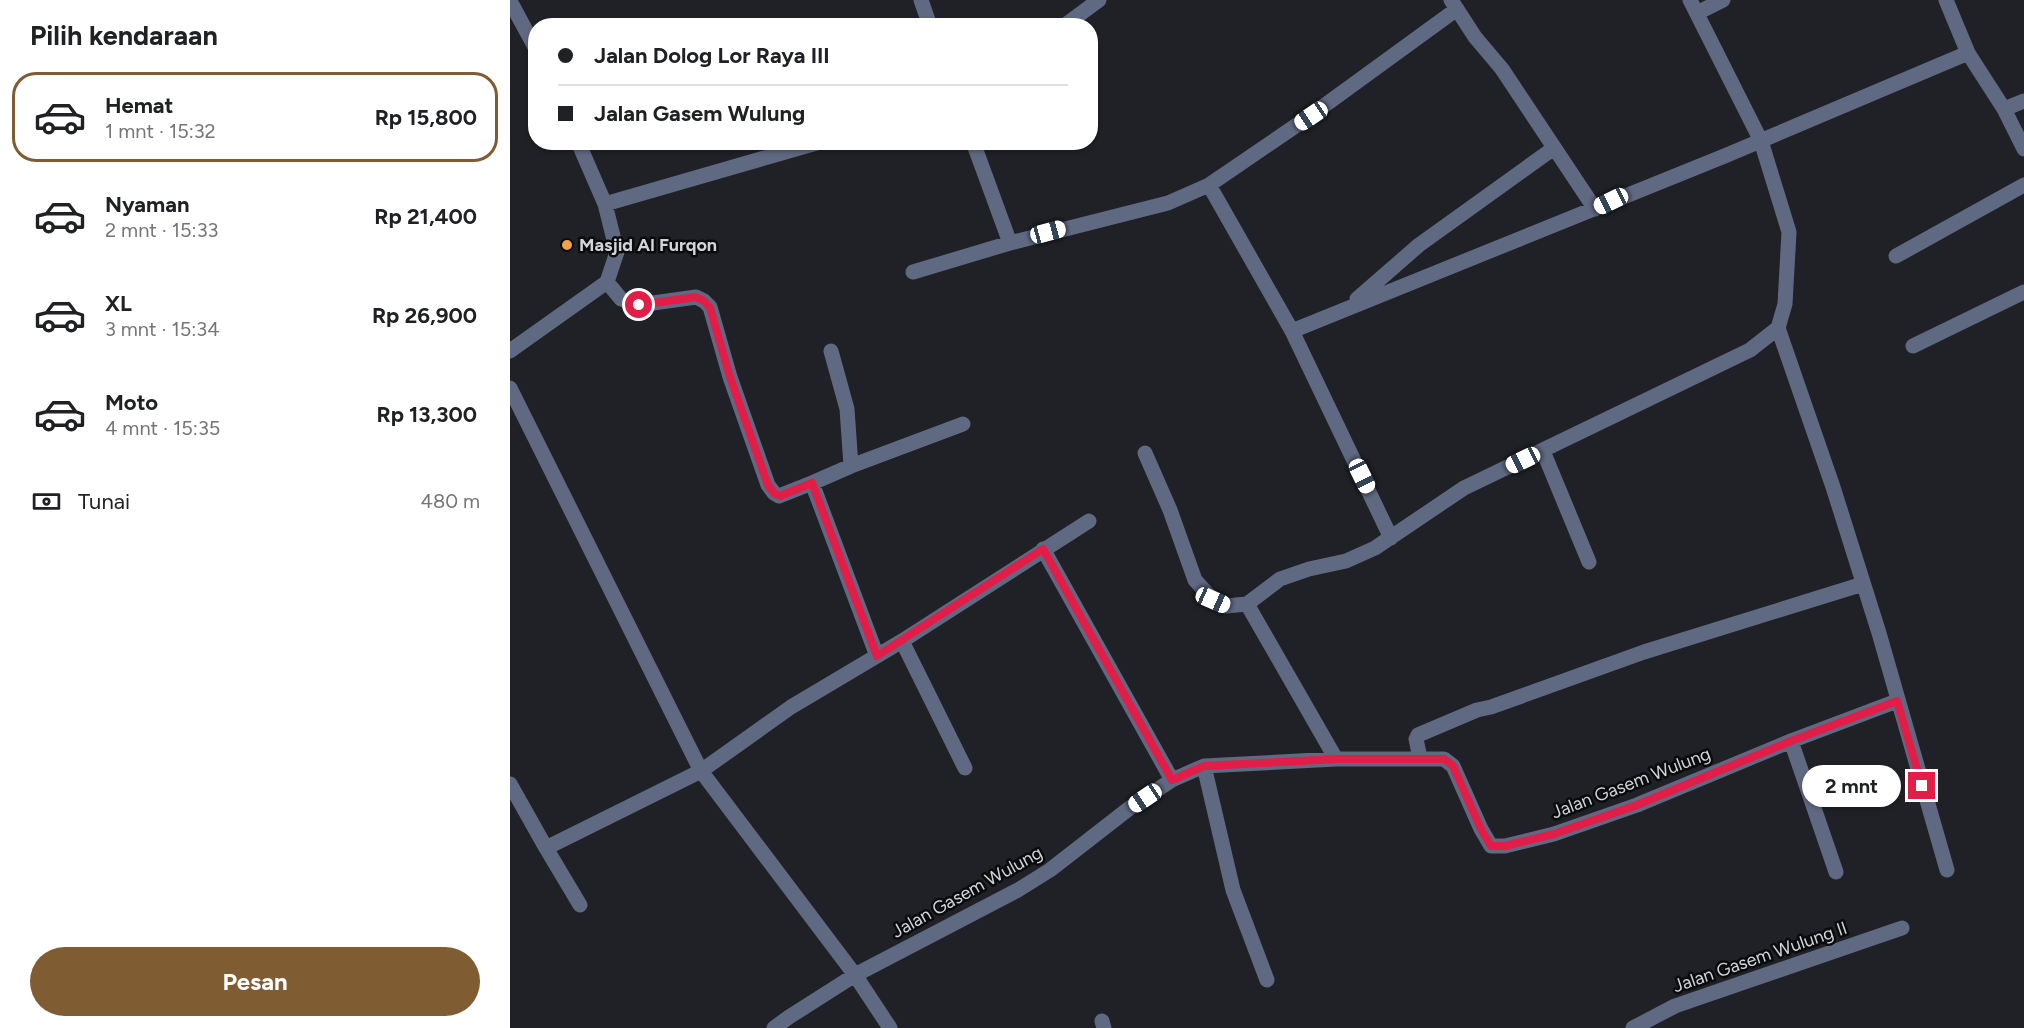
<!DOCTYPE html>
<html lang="id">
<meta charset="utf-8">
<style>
body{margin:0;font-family:Figtree,sans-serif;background:#f2f2f2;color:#202124;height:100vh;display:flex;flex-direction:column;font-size:22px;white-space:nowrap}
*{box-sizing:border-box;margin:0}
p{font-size:20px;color:#757577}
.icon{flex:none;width:33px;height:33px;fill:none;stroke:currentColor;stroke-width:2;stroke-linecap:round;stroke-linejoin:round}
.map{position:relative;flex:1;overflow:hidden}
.side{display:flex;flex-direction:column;background:#fff;width:510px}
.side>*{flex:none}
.top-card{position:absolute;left:18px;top:18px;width:570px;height:132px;border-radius:24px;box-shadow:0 2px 4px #0004;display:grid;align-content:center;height:132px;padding:0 30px;background:#fff}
.end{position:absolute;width:27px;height:27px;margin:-14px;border:8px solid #e11d48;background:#fff;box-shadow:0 0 0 3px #fff}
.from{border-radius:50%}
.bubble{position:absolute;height:42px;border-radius:21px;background:#fff;box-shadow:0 2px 4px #0004;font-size:20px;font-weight:700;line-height:42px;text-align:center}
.car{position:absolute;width:18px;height:36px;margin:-18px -9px;border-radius:8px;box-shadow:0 0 4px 2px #0007;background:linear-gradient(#fff 24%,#345 0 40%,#fff 0 76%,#345 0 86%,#fff 0)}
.top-card b{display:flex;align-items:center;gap:21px;height:57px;font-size:22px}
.top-card b+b{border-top:2px solid #e0e0e0}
.top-card i{width:15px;height:15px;background:#202124}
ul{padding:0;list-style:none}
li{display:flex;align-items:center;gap:18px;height:90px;margin:0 12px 9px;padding:0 18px;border:3px solid transparent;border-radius:24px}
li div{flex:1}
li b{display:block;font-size:22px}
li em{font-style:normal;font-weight:700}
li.current{border-color:#7f5c32}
li>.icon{width:54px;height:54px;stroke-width:1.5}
h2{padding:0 30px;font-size:27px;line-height:72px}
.pay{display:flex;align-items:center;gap:15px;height:66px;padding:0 30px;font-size:22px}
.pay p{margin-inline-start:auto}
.primary-button{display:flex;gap:12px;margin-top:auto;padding:12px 30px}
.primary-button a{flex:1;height:69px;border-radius:36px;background:#7f5c32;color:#fff;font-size:24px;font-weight:700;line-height:69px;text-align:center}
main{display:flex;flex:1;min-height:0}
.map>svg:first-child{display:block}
</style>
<main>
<section class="side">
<h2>Pilih kendaraan</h2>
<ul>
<li class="current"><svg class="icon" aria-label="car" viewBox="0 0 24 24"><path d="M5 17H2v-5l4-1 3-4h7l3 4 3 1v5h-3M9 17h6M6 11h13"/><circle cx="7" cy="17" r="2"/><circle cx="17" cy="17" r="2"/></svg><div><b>Hemat</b><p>1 mnt · 15:32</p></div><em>Rp 15,800</em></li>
<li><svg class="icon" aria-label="car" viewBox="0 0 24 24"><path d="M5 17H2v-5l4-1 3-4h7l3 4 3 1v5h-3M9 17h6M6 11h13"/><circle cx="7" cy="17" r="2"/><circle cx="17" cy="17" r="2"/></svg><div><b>Nyaman</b><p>2 mnt · 15:33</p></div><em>Rp 21,400</em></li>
<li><svg class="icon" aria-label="car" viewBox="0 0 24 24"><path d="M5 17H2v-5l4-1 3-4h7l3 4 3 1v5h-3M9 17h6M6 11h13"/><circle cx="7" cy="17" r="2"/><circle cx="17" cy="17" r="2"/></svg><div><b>XL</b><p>3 mnt · 15:34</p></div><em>Rp 26,900</em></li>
<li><svg class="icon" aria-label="car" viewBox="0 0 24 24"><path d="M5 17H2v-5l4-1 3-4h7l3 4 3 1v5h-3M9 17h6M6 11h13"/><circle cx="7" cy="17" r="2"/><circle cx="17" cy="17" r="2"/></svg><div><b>Moto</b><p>4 mnt · 15:35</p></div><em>Rp 13,300</em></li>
</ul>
<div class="pay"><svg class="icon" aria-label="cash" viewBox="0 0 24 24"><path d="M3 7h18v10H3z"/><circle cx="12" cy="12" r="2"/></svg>Tunai<p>480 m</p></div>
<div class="primary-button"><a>Pesan</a></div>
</section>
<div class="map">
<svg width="1514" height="1028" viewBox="0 0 1514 1028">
<rect width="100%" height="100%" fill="#1f2126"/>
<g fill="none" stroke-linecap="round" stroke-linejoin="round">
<path stroke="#606982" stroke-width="15" d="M411,0L420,26
M941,0L965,37L992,69L1085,209
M1436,0L1458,53L1494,109L1514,149
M0,1L26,49
M1187,13L1213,0
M554,26L589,0
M1494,109L1514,101
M463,142L500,243
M699,185L782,331L881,538
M95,204L310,142
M1386,256L1514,185
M403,272L500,243L658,203L699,185L800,116L947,9
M97,282L111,299L129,305L186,297L194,301L200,307L220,377L258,485L264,493L269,496L302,483L367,656
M847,299L909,245L1044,148
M1268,328L1323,487L1369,633L1437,870
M782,331L1217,155L1458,53
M1403,346L1514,292
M0,351L97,282L107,252L95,204L68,142
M321,351L337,409L341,466
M0,388L191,771L345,975L380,1028
M1033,451L1079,562
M635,453L660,510L685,580L703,600L716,606L737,604L826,759
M302,483L341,466L453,424
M533,549L662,780
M737,604L770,579L799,569L836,561L865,548L954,488L1240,350L1268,328L1275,304L1279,232L1251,141L1180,0
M392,641L455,768
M1281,741L1326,872
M910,758L906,739L908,735L967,710L981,707L1134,652L1353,584
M694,766L723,890L757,980
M0,784L36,848L191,771L281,707L392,641L579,521
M36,848L70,905
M592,1021L594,1028
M264,1028L279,1017L345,975L508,890L540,870L621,807L662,780L694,766L826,759H934L943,766L971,829L981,846H995L1044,834L1127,805L1281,741L1387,701
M1123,1028L1165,1006L1392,928"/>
</g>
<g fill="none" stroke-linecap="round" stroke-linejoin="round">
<path stroke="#e11d48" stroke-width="8" d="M129,305L186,297L194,301L200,308L220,377L258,485L264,493L270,496L302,483L367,656L533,549L662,780L694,766L826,759H934L943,766L971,829L981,846H995L1044,834L1127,805L1281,741L1387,701L1412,786"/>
</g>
<circle fill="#f3a442" stroke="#0a0b0d" stroke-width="2" cx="57" cy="245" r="6"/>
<g text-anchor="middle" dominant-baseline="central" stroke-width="5" stroke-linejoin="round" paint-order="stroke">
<g font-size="18" font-weight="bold" fill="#d3d4d8" stroke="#0a0b0d" text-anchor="start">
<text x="69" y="245">Masjid Al Furqon</text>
</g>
<g font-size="18" fill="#d3d4d8" stroke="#0a0b0d">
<text transform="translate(1121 783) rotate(-21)">Jalan Gasem Wulung</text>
<text transform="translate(457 892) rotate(-29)">Jalan Gasem Wulung</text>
<text transform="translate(1250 957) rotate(-19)">Jalan Gasem Wulung II</text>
</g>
</g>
</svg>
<i class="end from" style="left:129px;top:305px"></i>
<i class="end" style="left:1412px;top:786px"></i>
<div class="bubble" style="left:1292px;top:765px;width:99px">2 mnt</div>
<i class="car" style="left:801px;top:116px;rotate:236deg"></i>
<i class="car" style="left:1101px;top:201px;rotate:244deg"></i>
<i class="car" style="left:538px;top:232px;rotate:75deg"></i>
<i class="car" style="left:1013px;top:460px;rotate:244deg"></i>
<i class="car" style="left:852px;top:476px;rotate:154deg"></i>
<i class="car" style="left:703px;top:600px;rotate:114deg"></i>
<i class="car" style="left:635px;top:798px;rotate:236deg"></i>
<div class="top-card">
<b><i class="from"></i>Jalan Dolog Lor Raya III</b>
<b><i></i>Jalan Gasem Wulung</b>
</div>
</div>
</main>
